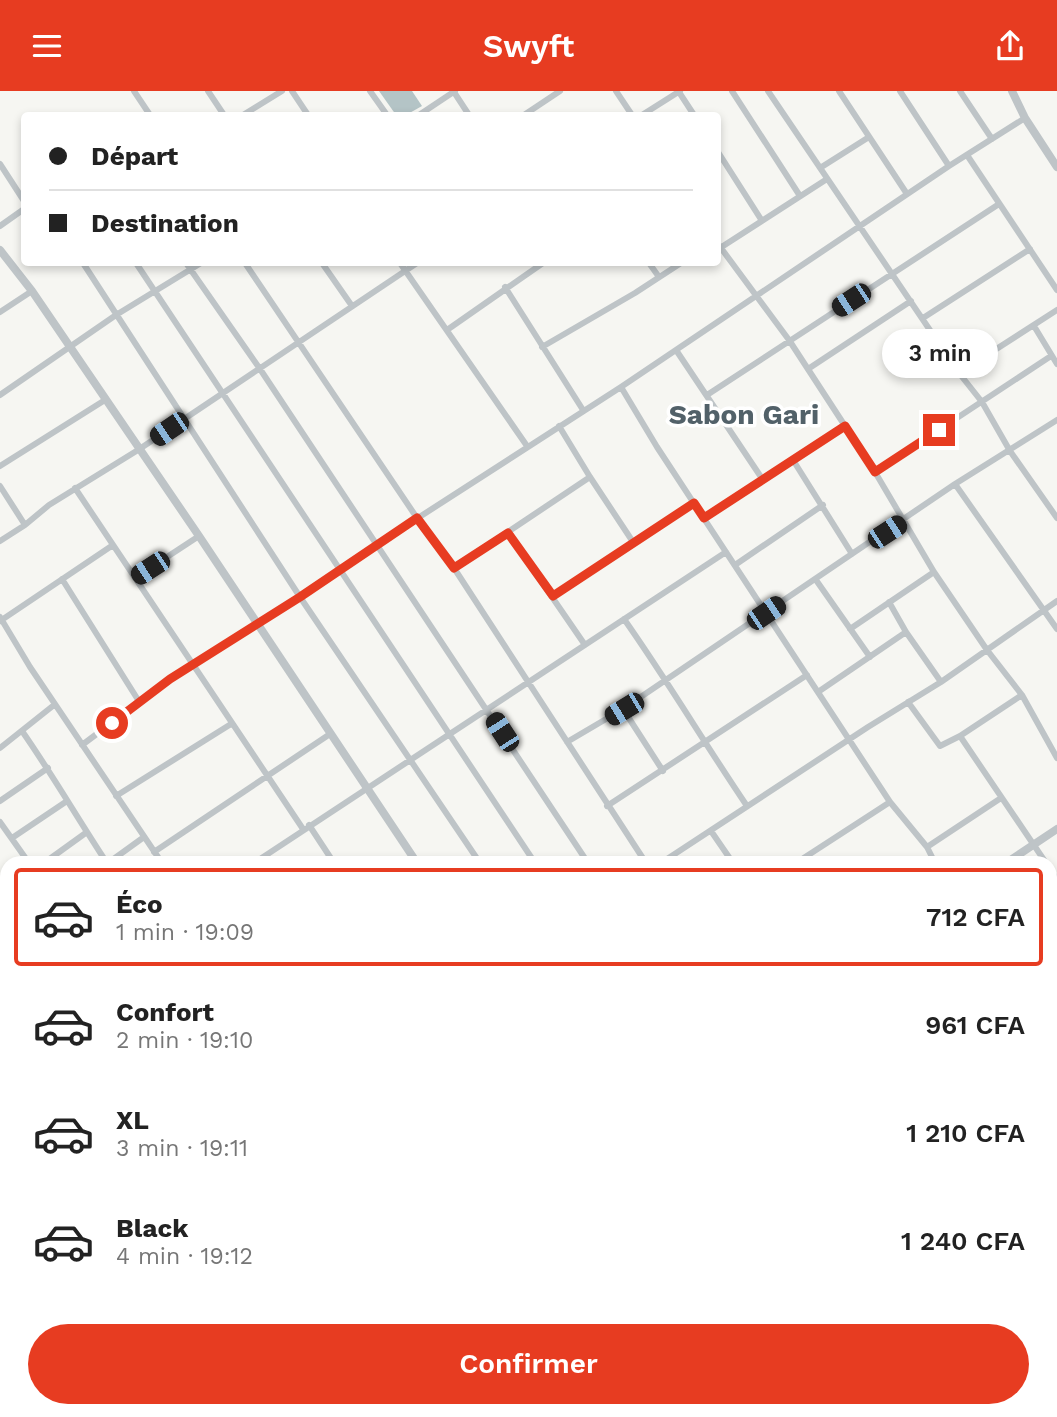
<!DOCTYPE html>
<html lang="fr">
<meta charset="utf-8">
<style>
body{margin:0;font-family:"Work Sans",sans-serif;background:#f2f2f2;color:#222;height:100vh;display:flex;flex-direction:column;font-size:26px;white-space:nowrap}
*{box-sizing:border-box;margin:0}
p{font-size:23px;color:#767676}
.icon{flex:none;width:38px;height:38px;fill:none;stroke:currentColor;stroke-width:2;stroke-linecap:round;stroke-linejoin:round}
.map{position:relative;flex:1;overflow:hidden}
.details{position:absolute;left:0px;top:765px;width:1057px;height:562px;display:flex;flex-direction:column;background:#fff;border-radius:21px 21px 0 0;box-shadow:0 4px 10px #0003}
.details>*{flex:none}
.banner{position:absolute;left:21px;top:21px;width:700px;height:154px;border-radius:7px;box-shadow:0 4px 10px #0003;display:grid;align-content:center;height:154px;padding:0 28px;background:#fff}
.end{position:absolute;width:32px;height:32px;margin:-16px;border:9px solid #e73c21;background:#fff;box-shadow:0 0 0 4px #fff}
.from{border-radius:50%}
.bubble{position:absolute;height:49px;border-radius:24px;background:#fff;box-shadow:0 4px 10px #0003;font-size:23px;font-weight:600;line-height:49px;text-align:center}
.car{position:absolute;width:21px;height:42px;margin:-21px -10px;border-radius:9px;box-shadow:0 0 5px 2px #0007;background:linear-gradient(#222 24%,#8ab4d8 0 40%,#222 0 76%,#8ab4d8 0 86%,#222 0)}
.banner b{display:flex;align-items:center;gap:24px;height:66px;font-size:26px}
.banner b+b{border-top:2px solid #e0e0e0}
.banner i{width:18px;height:18px;background:#222}
ul{padding:12px 0 0;list-style:none}
li{display:flex;align-items:center;gap:21px;height:98px;margin:0 14px 10px;padding:0 14px;border:4px solid transparent;border-radius:7px}
li div{flex:1}
li b{display:block;font-size:26px}
li em{font-style:normal;font-weight:600}
li.active{border-color:#e73c21}
li>.icon{width:63px;height:63px;stroke-width:1.5}
.button{display:flex;gap:14px;margin-top:auto;padding:14px 28px}
.button a{flex:1;height:80px;border-radius:42px;background:#e73c21;color:#fff;font-size:28px;font-weight:600;line-height:80px;text-align:center}
header{display:flex;justify-content:space-between;align-items:center;height:91px;padding:0 28px;background:#e73c21;color:#fff;font-size:32px;font-weight:600}
.map>svg:first-child{display:block}
</style>
<header><svg class="icon" aria-label="menu" viewBox="0 0 24 24"><path d="M4 6h16M4 12h16M4 18h16"/></svg>Swyft<svg class="icon" aria-label="share" viewBox="0 0 24 24"><path d="M12 15V3M7 8l5-5 5 5M5 13v7h14v-7"/></svg></header>
<div class="map">
<svg width="1057" height="1326" viewBox="0 0 1057 1326">
<rect width="100%" height="100%" fill="#f6f6f2"/>
<path fill="#b4c4c6" d="M379,0H412L422,15L406,24H396Z"/>
<g fill="none" stroke-linecap="round" stroke-linejoin="round">
<path stroke="#bec4c7" stroke-width="6" d="M134,0L150,24
M208,0L224,24
M292,0L308,24
M370,0L387,24
M616,0L632,24
M732,0L800,105
M768,0L959,282L982,311L1010,360L1057,427
M839,0L907,103
M900,0L949,75
M960,0L992,48
M454,1L469,24
M679,1L694,24
M243,24L282,0
M419,24L455,0
M524,24L560,0
M642,24L680,0
M718,61L762,130
M967,64L1057,199
M0,73L24,110
M820,77L869,46
M0,135L24,118
M718,153L789,249L875,381L934,481L987,559L1022,604L1057,667
M720,157L827,88
M83,172L300,506L480,772
M136,172L535,772
M186,172L260,278L588,772
M245,172L417,427L454,477L646,772
M322,172L352,215
M400,172L527,355
M649,172L659,186
M505,196L583,319
M0,221L32,200
M923,227L1030,158
M1034,235L1057,273
M447,239L543,172
M542,256L635,202L681,172
M676,259L763,389
M808,278L911,210
M959,282L1057,219
M621,296L657,356L890,711L927,756L935,772
M0,304L116,224L201,172
M707,304L999,113
M559,335L590,386L633,451
M793,369L852,463
M0,375L105,309
M875,381L1051,265
M955,393L1057,538
M0,395L25,434
M75,397L303,738
M704,427L845,335
M508,442L585,554
M0,450L25,434L49,414L138,359L417,172
M735,474L823,414
M454,477L590,386
M135,487L199,445
M62,488L140,612
M816,489L870,566
M553,505L694,412
M889,511L906,541L941,591
M0,526L30,576L162,772
M624,528C667,589 705,653 747,715
M0,530L113,454
M850,538L934,481
M818,601L906,541
M908,611L940,655L960,645L1022,604
M623,618L663,680
M22,640C52,683 78,728 107,772
M960,645L1046,772
M567,651L623,618L955,393L1057,329
M82,654L170,588L300,506L376,454L621,296L949,75L1025,27
M0,657L54,614
M116,705L231,633
M0,710L48,677
M607,715L807,584
M0,731L29,772
M309,734L334,772
M711,740L733,772
M12,747L67,710
M927,756L1001,707
M154,761L330,643
M44,772L87,741
M108,772L144,746
M254,772L726,461
M661,772L868,636L941,591L1057,510
M796,772L890,711
M1050,778L1057,789
M0,809L7,820
M0,852L7,847
M1050,884L1057,895
M0,893L7,889
M0,948L7,943
M0,959L7,969
M1050,974L1057,984
M0,1026L7,1036
M1050,1026L1057,1021
M1050,1052L1057,1060
M0,1079L7,1075
M1050,1084L1057,1081
M1050,1112L1057,1111
M1050,1175L1057,1174
M0,1210L7,1205
M1050,1234L1057,1232
M1050,1255L1057,1271
M1050,1301L1057,1299
M90,1320L93,1326
M185,1320L189,1326
M261,1320L265,1326
M399,1320L403,1326
M449,1320L453,1326
M494,1320L498,1326
M538,1320L543,1326
M646,1320L649,1326
M711,1320L713,1326
M832,1320L834,1326
M945,1320L948,1326
M1023,1320L1024,1326
M29,1326L39,1320
M120,1326L132,1320
M199,1326L210,1320
M308,1326L321,1320
M382,1326L395,1320
M467,1326L479,1320
M584,1326L594,1320L597,1326
M755,1326L770,1320
M799,1326L815,1320
M843,1326L863,1320
M974,1326L994,1320"/>
<path stroke="#bec4c7" stroke-width="8" d="M1012,0L1025,27L1057,76
M0,159L32,200L199,445L417,772
M1006,772L1057,738"/>
</g>
<g fill="none" stroke-linecap="round" stroke-linejoin="round">
<path stroke="#e73c21" stroke-width="9" d="M112,632L170,588L300,506L417,427L454,477L508,442L553,505L694,412L704,427L845,335L875,381L939,339"/>
</g>
<g text-anchor="middle" dominant-baseline="central" stroke-width="7" stroke-linejoin="round" paint-order="stroke">
<g font-size="28" font-weight="bold" fill="#526169" stroke="#fff">
<text x="744" y="323">Sabon Gari</text>
</g>
</g>
</svg>
<i class="end from" style="left:112px;top:632px"></i>
<i class="end" style="left:939px;top:339px"></i>
<div class="bubble" style="left:882px;top:238px;width:116px">3 min</div>
<i class="car" style="left:851px;top:209px;rotate:237deg"></i>
<i class="car" style="left:169px;top:338px;rotate:236deg"></i>
<i class="car" style="left:887px;top:441px;rotate:57deg"></i>
<i class="car" style="left:150px;top:477px;rotate:237deg"></i>
<i class="car" style="left:766px;top:522px;rotate:56deg"></i>
<i class="car" style="left:624px;top:618px;rotate:239deg"></i>
<i class="car" style="left:502px;top:641px;rotate:327deg"></i>
<div class="banner">
<b><i class="from"></i>Départ</b>
<b><i></i>Destination</b>
</div>
<section class="details">
<ul>
<li class="active"><svg class="icon" aria-label="car" viewBox="0 0 24 24"><path d="M5 17H2v-5l4-1 3-4h7l3 4 3 1v5h-3M9 17h6M6 11h13"/><circle cx="7" cy="17" r="2"/><circle cx="17" cy="17" r="2"/></svg><div><b>Éco</b><p>1 min · 19:09</p></div><em>712 CFA</em></li>
<li><svg class="icon" aria-label="car" viewBox="0 0 24 24"><path d="M5 17H2v-5l4-1 3-4h7l3 4 3 1v5h-3M9 17h6M6 11h13"/><circle cx="7" cy="17" r="2"/><circle cx="17" cy="17" r="2"/></svg><div><b>Confort</b><p>2 min · 19:10</p></div><em>961 CFA</em></li>
<li><svg class="icon" aria-label="car" viewBox="0 0 24 24"><path d="M5 17H2v-5l4-1 3-4h7l3 4 3 1v5h-3M9 17h6M6 11h13"/><circle cx="7" cy="17" r="2"/><circle cx="17" cy="17" r="2"/></svg><div><b>XL</b><p>3 min · 19:11</p></div><em>1 210 CFA</em></li>
<li><svg class="icon" aria-label="car" viewBox="0 0 24 24"><path d="M5 17H2v-5l4-1 3-4h7l3 4 3 1v5h-3M9 17h6M6 11h13"/><circle cx="7" cy="17" r="2"/><circle cx="17" cy="17" r="2"/></svg><div><b>Black</b><p>4 min · 19:12</p></div><em>1 240 CFA</em></li>
</ul>
<div class="button"><a>Confirmer</a></div>
</section>
</div>
